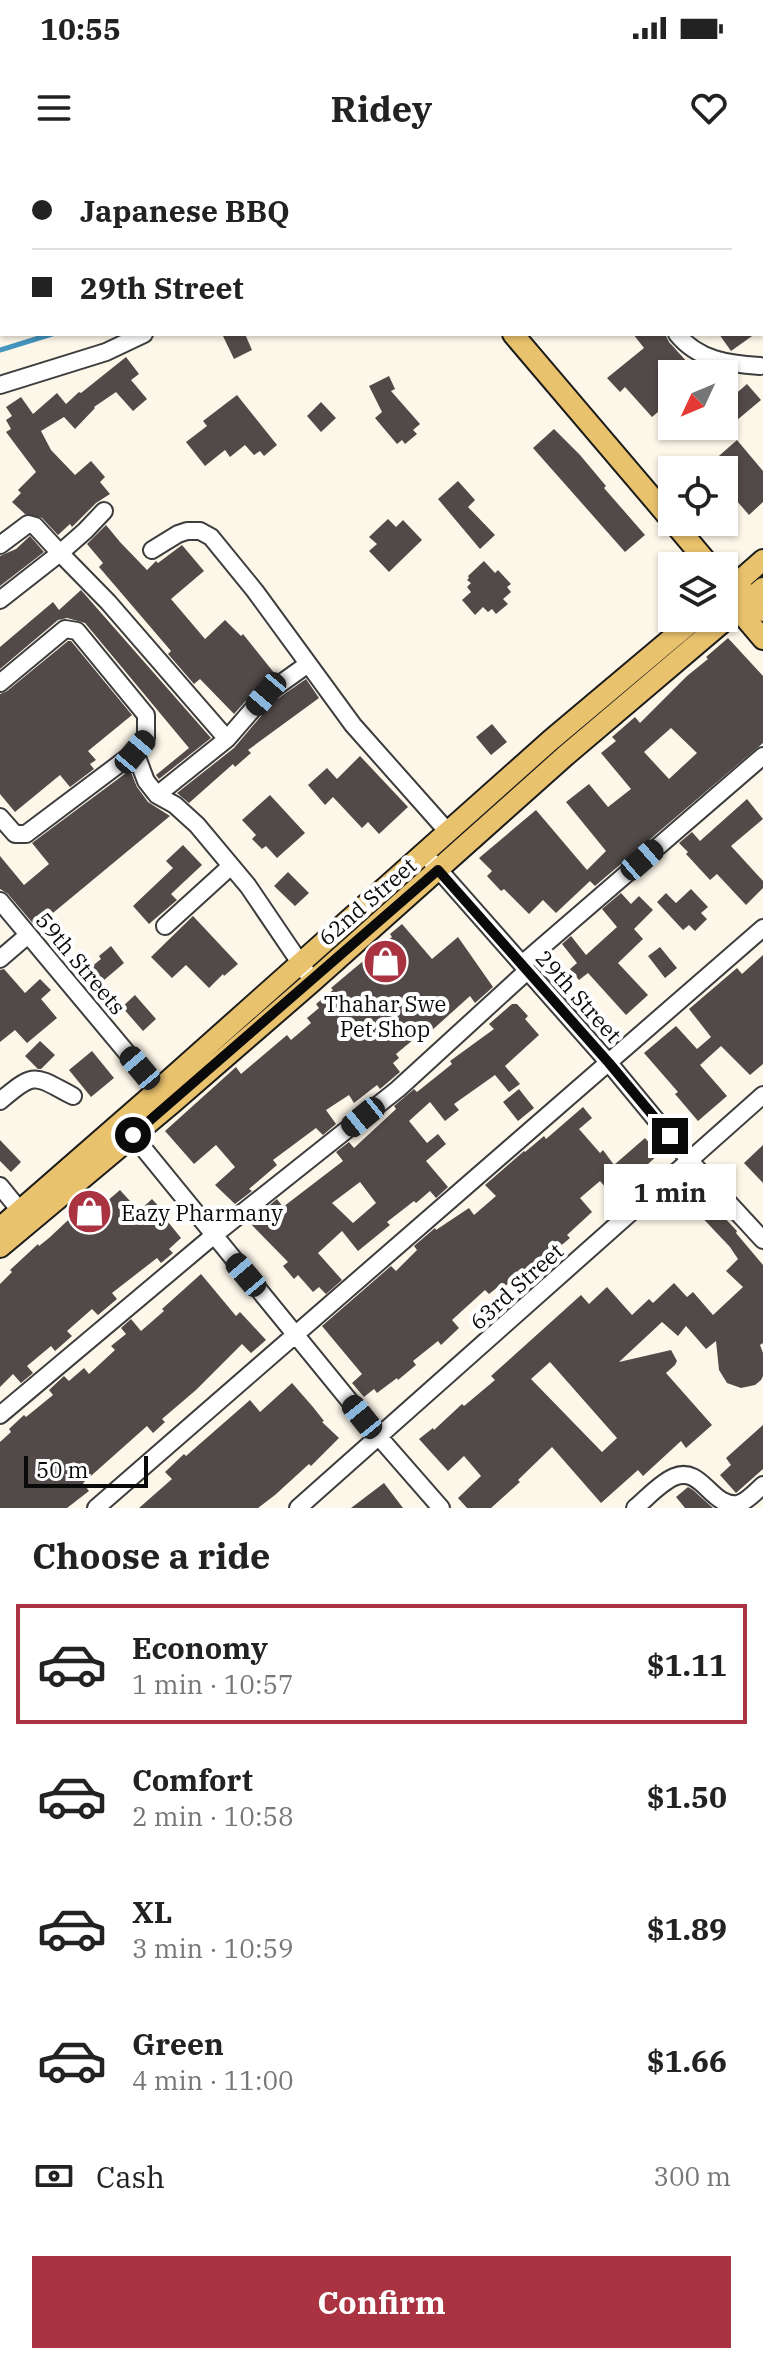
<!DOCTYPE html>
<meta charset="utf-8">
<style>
body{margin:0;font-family:"IBM Plex Serif",serif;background:#f2f2f2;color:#222;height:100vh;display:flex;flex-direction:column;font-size:30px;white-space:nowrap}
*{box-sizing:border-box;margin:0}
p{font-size:26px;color:#767676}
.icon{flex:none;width:44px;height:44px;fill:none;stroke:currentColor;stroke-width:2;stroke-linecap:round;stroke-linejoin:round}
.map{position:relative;height:1348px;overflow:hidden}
.sheet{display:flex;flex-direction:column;background:#fff;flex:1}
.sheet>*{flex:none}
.guide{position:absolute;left:0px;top:0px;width:764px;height:176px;box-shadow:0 2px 6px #0004;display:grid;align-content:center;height:176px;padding:0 32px;background:#fff}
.needle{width:52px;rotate:226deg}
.buttons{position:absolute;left:658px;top:200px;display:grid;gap:16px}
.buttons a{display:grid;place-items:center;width:80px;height:80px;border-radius:0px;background:#fff;box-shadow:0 2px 6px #0004;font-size:40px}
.scale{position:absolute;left:24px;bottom:20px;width:124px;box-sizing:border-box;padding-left:8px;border:4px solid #0a0a0a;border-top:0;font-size:22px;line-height:28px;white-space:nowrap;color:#0a0a0a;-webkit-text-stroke:6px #fff;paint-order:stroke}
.end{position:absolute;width:36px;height:36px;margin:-18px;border:10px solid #0a0a0a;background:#fff;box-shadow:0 0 0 4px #fff}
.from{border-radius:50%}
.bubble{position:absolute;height:56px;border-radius:0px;background:#fff;box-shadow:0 2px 6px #0004;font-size:26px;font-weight:700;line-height:56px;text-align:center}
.car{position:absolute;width:24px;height:48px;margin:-24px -12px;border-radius:10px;box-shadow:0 0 6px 2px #0007;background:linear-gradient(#222 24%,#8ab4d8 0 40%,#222 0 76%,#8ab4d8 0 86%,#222 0)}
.guide b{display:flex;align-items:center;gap:28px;height:76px;font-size:30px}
.guide b+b{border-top:2px solid #e0e0e0}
.guide i{width:20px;height:20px;background:#222}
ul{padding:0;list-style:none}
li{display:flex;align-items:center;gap:24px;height:120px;margin:0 16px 12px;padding:0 16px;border:4px solid transparent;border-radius:0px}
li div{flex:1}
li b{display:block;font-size:30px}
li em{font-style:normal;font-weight:700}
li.current{border-color:#a93341}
li>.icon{width:72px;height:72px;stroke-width:1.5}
h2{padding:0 32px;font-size:36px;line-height:96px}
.pay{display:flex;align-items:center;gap:20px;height:88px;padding:0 32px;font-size:30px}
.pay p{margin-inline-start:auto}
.primary-button{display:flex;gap:16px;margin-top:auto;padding:16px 32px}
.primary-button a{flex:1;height:92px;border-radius:0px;background:#a93341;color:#fff;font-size:32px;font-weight:700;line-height:92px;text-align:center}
.status{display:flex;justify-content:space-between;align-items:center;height:56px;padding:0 40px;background:#fff;direction:ltr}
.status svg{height:22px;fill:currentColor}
header{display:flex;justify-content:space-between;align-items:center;height:104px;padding:0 32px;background:#fff;font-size:36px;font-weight:700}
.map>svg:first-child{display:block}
</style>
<div class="status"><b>10:55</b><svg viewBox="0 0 49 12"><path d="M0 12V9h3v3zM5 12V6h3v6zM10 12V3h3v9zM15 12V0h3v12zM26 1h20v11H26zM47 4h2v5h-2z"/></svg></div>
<header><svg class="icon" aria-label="menu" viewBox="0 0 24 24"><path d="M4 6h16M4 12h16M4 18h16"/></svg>Ridey<svg class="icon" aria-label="heart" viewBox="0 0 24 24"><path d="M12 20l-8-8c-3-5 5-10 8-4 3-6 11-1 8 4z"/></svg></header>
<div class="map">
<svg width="763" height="1348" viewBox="0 0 763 1348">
<rect width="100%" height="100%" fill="#fdf7e9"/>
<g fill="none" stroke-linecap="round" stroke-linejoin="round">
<path stroke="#4395bd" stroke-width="5" d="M339,2L342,0
M0,190L52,174"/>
</g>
<path fill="#514a48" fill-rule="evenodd" d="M222,174H245L252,190L234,199Z
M633,174H665L669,182L698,214H672V244L661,254L658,252L652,257L625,227L620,232L607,218L644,188Z
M719,174H755L731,191Z
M126,197L139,214L131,220L147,239L133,251L116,232L94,247L95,248L75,269L64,257L41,271L51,290L75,315L91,301L105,317L100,322L110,334L96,343L72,367L70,364L58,375L42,358L25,354L12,342L21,333L18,330L36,312L6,272L11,269L6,260L12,256L6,247L21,237L33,254L57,233L66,244L79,232L81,233Z
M389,216L395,229L391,231L420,264L413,270L417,274L405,284L402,280L397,284L375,258L382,252L369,226Z
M747,224L761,240L724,271V244Z
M237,235L277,285L264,296L260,291L254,295L245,285L230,297L225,290L205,306L186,282L207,266L203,261Z
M321,242L336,258L321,272L307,256Z
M554,269L580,295L606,326L604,328L645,375L625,392L533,288Z
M737,280L763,311V342L749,355L724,326V310H703Z
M458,321L475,340L468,347L495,375L480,389L438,339Z
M388,359L396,367L403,360L422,380L389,412L369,391L377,384L369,377Z
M106,365L120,382L147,410L156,401L158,403L182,385L204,411L171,439L205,479L225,460L241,476L243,474L275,514L258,527L234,554L200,519L194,524L168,494L171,491L99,407L103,403L87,384Z
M30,376L44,392L0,426V396L16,389Z
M484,401L495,413L498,410L511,424L507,427L511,432L503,439L508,444L496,454L492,449L488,452L483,447L475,455L462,440L471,432L467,427L471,423L467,420L469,418L468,416Z
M81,430L211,578L159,619L156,615L189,588L85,463L67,458L58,460L0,509V487L53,442L59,450Z
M728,478L763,516V583L595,726L590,721L556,753L543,740L529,754L504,729L501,731L487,716L492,711L479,698L536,650L587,710L606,691L566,642L589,624L608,647L631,629L601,593L616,581L612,577L635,557L640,563L687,516L708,499L706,497ZM671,568L697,593L669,619L644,592Z
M68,481H71L132,555L88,591L96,600L90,604L94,609L70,627L60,615L15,652L0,634V534L7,531Z
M306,519L319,538L248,590L251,593L235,607L233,604L189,643L177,633L234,588L273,542Z
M492,564L507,582L491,595L476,577Z
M360,596L408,647L379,674L368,662L362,668L333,637L325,645L308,625L327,608L337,619Z
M130,610L137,627L148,642L170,656L36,767L8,734L0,729V696L24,725L49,704L32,683Z
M270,635L305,673L277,698L266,686L262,689L252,679L256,675L242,660Z
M747,639L763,659L731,686L763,721V728L746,745L717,714L710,720L686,694L688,692L679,683L692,672L700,681Z
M183,685L202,705L171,734L177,740L149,764L133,746L173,708L166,701Z
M288,712L309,733L295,746L274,726Z
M691,729L708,747L701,753L707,759L695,771L689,765L683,770L657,742L666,733L676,743Z
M621,733L631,744L639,736L653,750L634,769L643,779L618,803L648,835L626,855L588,813L579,820L570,809L577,803L562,784L571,776L586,795L617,767L602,749Z
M193,756L238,804L224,816L223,814L209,828L186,805L172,818L151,797Z
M402,764L432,799L458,777L493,827L475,843L470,836L430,872L426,869L396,894L399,898L393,903L400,912L380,929L377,925L354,943L349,935L326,950L336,964L323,975L316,968L273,1000L277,1005L249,1029L252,1031L235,1044L215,1025L235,1007L216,985L194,1004L165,971L236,907L241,914L287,875L291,880L311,863L307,858L319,848L316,844L333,830L331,828L344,817L392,777L390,774Z
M111,786L124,803L103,821L91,807L101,799L99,796Z
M660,787L677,808L665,818L648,796Z
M763,795V904L750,915L721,886L700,905L727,936L698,961L675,934L678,932L644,893L676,866L697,889L711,877L689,849L737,808L742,814Z
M4,809L25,833L40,819L51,830L41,839L57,858L27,883L15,870L0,882V810Z
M135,835L156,859L143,871L122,847Z
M512,844H517L528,856L525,859L539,875L505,906L520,924L509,932L495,915L454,944L459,950L445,961L430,942L409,961L427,983L438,974L446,984L426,1001L448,1027L436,1038L430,1031L416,1043L414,1041L387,1062L390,1065L358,1091L342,1071L318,1093L342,1120L326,1134L319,1127L313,1132L298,1115L294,1119L283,1106L288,1102L249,1062L277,1039L283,1047L343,1001L336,992L349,982L354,988L396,949L394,946L414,929L417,932L452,904L450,901L494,869L489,864ZM360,1022L376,1043L353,1063L332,1043Z
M40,881L55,895L41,909H38L25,896Z
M92,891L114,918L91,937L69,910Z
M519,929L534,948L518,961L503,942Z
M583,947L592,958L579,969L600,993L603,990L614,1005L645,978L659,994L613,1036L600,1021L580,1038L592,1052L567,1075L570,1078L552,1093L549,1090L502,1129L499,1126L489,1134L485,1130L452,1160L459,1168L441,1185L438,1181L413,1201L416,1205L398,1220L397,1218L377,1233L374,1229L364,1237L352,1223L362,1214L322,1166L391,1106L396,1111L417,1090L414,1086L435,1068L436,1070L469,1048L474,1055L496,1036L485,1025L524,991L525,992L544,976L546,979Z
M0,980L21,1002L11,1012L0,1001Z
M763,985V1023L744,1003Z
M120,1030L139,1051L152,1039L162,1050L160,1052L181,1078L169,1089L173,1093L161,1103L157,1098L112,1133L117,1139L98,1155L92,1149L67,1171L72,1176L55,1191L51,1186L27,1206L33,1213L21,1223L13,1214L0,1227V1124L12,1112L10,1110L38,1084L39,1086L49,1078L97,1033L106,1042Z
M706,1038L737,1071L736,1073L763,1105V1183L760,1185L763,1193V1216L761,1220L755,1225L741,1228L727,1223L719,1210L716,1181L706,1189L686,1166L678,1176L662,1162L619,1202L671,1190L677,1201L675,1205L666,1213L712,1265L686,1288L681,1281L643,1316L638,1310L601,1343L552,1287L518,1320L520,1322L491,1348H467L458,1338L481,1316L464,1296L448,1311L419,1279L433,1268L434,1270L462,1244L464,1246L495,1220L491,1216L581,1135L589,1144L607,1127L632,1155L649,1139L653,1143L674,1123L687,1137L693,1132L713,1155L743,1127L726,1111L738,1099L730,1087L694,1049ZM550,1202L617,1278L602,1292L531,1219Z
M201,1114L236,1156L240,1152L266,1180L251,1193L242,1184L196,1230L162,1259L165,1262L153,1273L147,1266L83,1323L89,1331L67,1348H0V1282L11,1272L9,1269L24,1255L26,1257L53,1235L49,1230L64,1216L69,1221L84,1208L89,1214L115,1190L111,1186L126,1174L121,1168L131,1159L141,1171L164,1151L162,1149Z
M292,1223L313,1247L324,1261L322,1262L339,1278L311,1306L309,1304L275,1335L258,1348H139L172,1319L165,1312L184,1294L186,1296L250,1240L260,1252Z
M763,1265V1309L736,1333L720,1315L731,1305L726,1298Z
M384,1323L403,1348H351Z
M688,1327L693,1330L713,1348H685L676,1337Z"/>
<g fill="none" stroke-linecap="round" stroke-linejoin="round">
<defs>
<path id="minor" d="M563,0L564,2
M399,2L402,0
M677,174C698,200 728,204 760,206
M0,225L106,192L144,174
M0,385L28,364L35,366L60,393L85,371L104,351
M152,390L178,374L187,371H200L211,377L255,431L353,565L448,672
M0,440L60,393L108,442L227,579L157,635
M0,523L65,469L77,471L146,555V578L135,592L146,621L157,635L175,645L197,665L248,726L307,813
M227,579L266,534L308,504
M0,657L15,674H26L135,592
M431,701L609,903L690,1001L763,1080
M0,741L158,930
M165,766L231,706
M0,799L28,775
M522,804L763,596
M0,941C36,911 33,915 73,936
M126,967L379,1277L441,1348
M0,1026L26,1058
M0,1255L213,1076L398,929L527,811
M96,1348L763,768
M298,1348L763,935
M635,1348C647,1338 660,1323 674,1317C702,1305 711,1348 738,1344C748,1341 756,1331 763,1325"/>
<path id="major" d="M365,0L366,2
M513,174L672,361
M673,362L705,400L708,406
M724,411L763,451
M730,429L763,400
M724,433L763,479
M0,1068L158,930L551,580L696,458
M0,1087L171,944L313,821L565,596L763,428"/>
</defs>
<use href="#minor" stroke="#3d3d3d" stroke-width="20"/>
<use href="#major" stroke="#1b1b1b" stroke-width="24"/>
<use href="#minor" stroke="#fff" stroke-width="16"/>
<use href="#major" stroke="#e9c26d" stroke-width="20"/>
</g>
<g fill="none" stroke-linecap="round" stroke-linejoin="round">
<path stroke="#0a0a0a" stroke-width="10" d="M133,975L438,710L609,903L670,976"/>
</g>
<defs>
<symbol id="shop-disc" viewBox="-11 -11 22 22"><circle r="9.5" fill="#a93341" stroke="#fff"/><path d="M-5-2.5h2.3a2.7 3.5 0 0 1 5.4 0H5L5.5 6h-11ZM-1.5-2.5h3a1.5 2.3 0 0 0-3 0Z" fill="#fff"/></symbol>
</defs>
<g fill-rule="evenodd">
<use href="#shop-disc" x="360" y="776" width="51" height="51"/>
<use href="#shop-disc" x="64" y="1026" width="51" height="51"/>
</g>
<g text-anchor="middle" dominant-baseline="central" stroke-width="8" stroke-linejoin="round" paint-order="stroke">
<g font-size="22" fill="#0a0a0a" stroke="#fff">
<text transform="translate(367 741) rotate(-41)">62nd Street</text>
<text transform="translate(81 803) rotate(50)">59th Streets</text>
<text transform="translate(579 836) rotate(48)">29th Street</text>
<text transform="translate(516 1126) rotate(-42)">63rd Street</text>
</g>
<g font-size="22" fill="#0a0a0a" stroke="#fff">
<text x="385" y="843">Thahar Swe<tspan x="385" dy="25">Pet Shop</tspan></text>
<text x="121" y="1052" text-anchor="start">Eazy Pharmany</text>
</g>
</g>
</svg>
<div class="buttons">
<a><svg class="needle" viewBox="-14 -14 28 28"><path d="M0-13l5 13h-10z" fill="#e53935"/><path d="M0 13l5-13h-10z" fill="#767676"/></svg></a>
<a><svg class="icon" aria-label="locate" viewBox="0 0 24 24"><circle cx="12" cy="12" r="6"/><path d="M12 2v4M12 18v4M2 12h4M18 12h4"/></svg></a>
<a><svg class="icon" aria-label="layers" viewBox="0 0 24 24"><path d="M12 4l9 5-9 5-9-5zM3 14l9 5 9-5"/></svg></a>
</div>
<div class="scale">50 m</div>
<i class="end from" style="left:133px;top:975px"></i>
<i class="end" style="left:670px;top:976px"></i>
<div class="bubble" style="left:604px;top:1004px;width:132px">1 min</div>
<i class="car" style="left:266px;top:534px;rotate:220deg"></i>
<i class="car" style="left:135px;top:592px;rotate:40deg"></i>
<i class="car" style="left:642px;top:700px;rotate:49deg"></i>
<i class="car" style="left:140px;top:908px;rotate:320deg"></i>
<i class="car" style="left:363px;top:957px;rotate:231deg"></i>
<i class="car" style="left:246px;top:1115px;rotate:320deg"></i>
<i class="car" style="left:362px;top:1257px;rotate:321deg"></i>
<div class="guide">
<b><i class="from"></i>Japanese BBQ</b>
<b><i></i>29th Street</b>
</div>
</div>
<section class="sheet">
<h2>Choose a ride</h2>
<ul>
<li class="current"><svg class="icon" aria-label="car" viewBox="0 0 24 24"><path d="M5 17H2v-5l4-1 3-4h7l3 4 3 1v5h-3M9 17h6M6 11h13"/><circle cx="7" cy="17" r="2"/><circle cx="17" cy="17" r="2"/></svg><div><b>Economy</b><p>1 min · 10:57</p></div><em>$1.11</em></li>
<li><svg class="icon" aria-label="car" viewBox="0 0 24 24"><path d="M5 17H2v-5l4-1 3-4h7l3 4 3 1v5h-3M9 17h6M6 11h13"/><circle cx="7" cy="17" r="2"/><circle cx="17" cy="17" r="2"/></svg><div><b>Comfort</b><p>2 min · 10:58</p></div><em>$1.50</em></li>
<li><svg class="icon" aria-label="car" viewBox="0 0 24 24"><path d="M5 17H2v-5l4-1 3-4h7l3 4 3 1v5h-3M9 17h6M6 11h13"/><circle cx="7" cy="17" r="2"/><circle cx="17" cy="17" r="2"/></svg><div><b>XL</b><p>3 min · 10:59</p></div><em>$1.89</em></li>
<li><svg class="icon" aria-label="car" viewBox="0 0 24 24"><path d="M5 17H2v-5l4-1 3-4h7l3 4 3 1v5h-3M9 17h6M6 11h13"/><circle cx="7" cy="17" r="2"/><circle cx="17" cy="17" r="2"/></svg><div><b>Green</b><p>4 min · 11:00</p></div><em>$1.66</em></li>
</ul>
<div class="pay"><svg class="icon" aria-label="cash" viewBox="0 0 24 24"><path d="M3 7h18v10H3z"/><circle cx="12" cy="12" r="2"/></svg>Cash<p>300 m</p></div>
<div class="primary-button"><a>Confirm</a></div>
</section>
